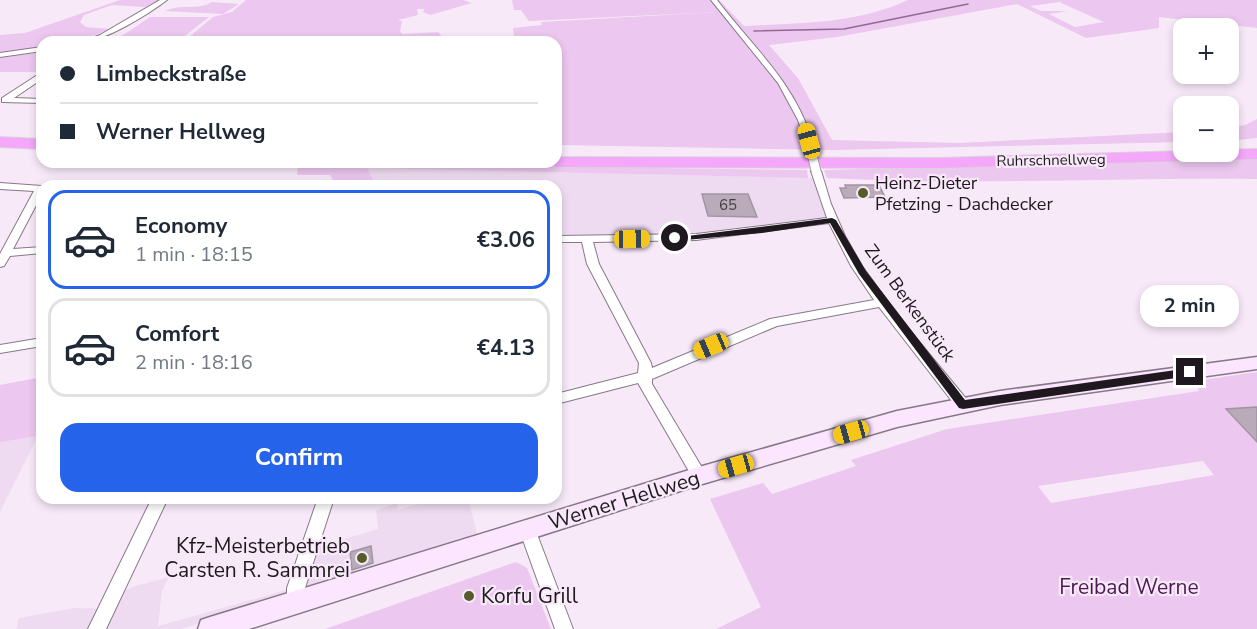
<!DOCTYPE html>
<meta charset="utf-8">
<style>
body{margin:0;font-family:"Nunito Sans",sans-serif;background:#f6f6f7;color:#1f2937;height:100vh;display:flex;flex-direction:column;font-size:22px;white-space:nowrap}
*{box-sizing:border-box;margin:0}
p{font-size:20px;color:#747a83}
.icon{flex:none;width:33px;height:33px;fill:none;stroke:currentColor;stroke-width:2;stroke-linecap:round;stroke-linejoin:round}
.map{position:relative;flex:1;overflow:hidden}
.panel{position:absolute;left:36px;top:180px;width:526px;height:324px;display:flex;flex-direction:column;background:#fff;border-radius:18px;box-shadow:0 3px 9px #0003}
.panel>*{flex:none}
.top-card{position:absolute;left:36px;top:36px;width:526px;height:132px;border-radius:18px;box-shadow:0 3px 9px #0003;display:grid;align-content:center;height:132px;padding:0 24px;background:#fff}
.fabs{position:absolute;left:1173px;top:18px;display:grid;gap:12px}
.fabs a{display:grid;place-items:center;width:66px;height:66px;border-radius:12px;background:#fff;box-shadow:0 3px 9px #0003;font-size:30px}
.end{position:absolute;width:27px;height:27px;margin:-14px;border:8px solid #1f191f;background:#fff;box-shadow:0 0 0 3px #fff}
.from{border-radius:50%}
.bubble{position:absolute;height:42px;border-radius:18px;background:#fff;box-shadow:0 3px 9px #0003;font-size:20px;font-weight:700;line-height:42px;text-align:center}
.car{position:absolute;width:18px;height:36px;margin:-18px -9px;border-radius:8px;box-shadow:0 0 4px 2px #0007;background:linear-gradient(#f5c518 24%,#345 0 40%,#f5c518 0 76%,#345 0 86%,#f5c518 0)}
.top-card b{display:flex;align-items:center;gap:21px;height:57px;font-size:22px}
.top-card b+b{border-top:2px solid #e0e1e3}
.top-card i{width:15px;height:15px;background:#1f2937}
ul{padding:10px 0 0;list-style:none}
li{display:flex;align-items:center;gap:18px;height:99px;margin:0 12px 9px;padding:0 12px;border:3px solid #e0e1e3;border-radius:18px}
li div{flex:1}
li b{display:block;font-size:22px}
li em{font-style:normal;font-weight:700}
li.active{border-color:#2563eb}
li>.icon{width:54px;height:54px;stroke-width:1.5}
.button{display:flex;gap:12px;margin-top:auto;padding:12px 24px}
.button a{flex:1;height:69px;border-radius:18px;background:#2563eb;color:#fff;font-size:24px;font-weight:700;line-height:69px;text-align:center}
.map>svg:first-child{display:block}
</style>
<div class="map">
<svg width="1257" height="629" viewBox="0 0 1257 629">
<rect width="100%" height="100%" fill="#f8e9f9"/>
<path fill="#efdbf1" d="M366,168L818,178L832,220L728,234L557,239L556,186H376Z
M38,436L0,512V441Z
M437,498H468L478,537L181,629H16L19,618L74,608L115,609L123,592L132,587L169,577L162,591L158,626L304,585L317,547L378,529L376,510L397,503L398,510Z"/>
<path fill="#ecc7ef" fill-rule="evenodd" d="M120,0H159L145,7L112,5L84,15L80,22L86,27L110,29C86,40 68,42 42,42V47L0,53V35L25,33Z
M246,0H463L472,3L430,15L423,12L424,9H417L418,15L398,20L402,21L400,32L403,34L438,32L447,42H183L213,17L232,12Z
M512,0H719L744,26C800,23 856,24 908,0H1257V28L1159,17V28L1086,38L1017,4L837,37L769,45L798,78L832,140L959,143L1183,132V142L834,150L557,145L556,42H462L514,38L513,28L542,25L541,22L717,12L529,21L521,10H514ZM1061,2V3L1104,22L1075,27L1049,14L1068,11H1041L1030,6Z
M212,2L239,4L223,14L165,11C181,3 197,11 212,2Z
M150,17H209L177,42H113Z
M42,52V72H0V58Z
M1257,119V138L1229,141V128L1245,125Z
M1257,159V179C1114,177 971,186 827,178L824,170Z
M298,163L807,170L808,178L367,168L376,186H336L330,175H297Z
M1257,372V629H716L761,607L710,499L763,483L772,494L856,466L851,460L947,429L1199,391L1195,381ZM1203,461L1214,475L1051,503L1038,486Z
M42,377V427L38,436L0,442V385Z
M516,562L527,568L551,629H325Z"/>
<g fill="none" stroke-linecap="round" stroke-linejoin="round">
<path stroke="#8e6c90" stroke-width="1.5" d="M754,31L844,29L968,4"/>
</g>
<path fill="#b9abba" stroke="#a294a3" stroke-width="1.5" d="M845,185H879L885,197L844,198L840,188H846Z
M702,194H748L757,217L708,216Z
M1257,407V442L1226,409Z
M371,546L373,563L352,570L350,552Z"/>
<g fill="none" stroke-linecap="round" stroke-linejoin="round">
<defs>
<path id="street" d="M160,0H167C149,14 103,42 82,42L100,35Z
M711,0H717C755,50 793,80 813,142L812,144L805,142L798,120L778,83Z
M42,47V51L0,57V53Z
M39,74H42V79L14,98L42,99V103L2,102V98Z
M816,168L821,171L831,204L845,236L862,266L902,321L968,401L970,405L968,409L963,410L958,409L879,307L777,326L652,379V384L707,476L704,480L699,482L694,480L638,383L556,404V394L638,373L639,363L587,264L582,242H556V236L696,234L827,218L811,171ZM829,223L851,266L874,300L770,319L652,368L651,363L599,264L593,242L696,240Z
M0,183L42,186V194L13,249L42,247V253L10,256L4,266L0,267V254L34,191L0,189Z
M42,338V346L0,353V345Z
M152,498H168L106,629H88Z
M318,498H334L305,588V603L302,609L296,612L290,609L287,603V588Z
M527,522L533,524L535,529L573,629H555L519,529L521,524Z"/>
<path id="secondary" d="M1257,357V369L1000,405L897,427L699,485L249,629H198L201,620L210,617L699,467L897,411L1000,391Z"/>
<path id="highway" d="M0,137L42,139V149L0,147Z
M1257,149V159L939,168L556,167L548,162H556V157L939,158Z"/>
</defs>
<use href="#street" stroke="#867987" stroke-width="2"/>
<use href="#secondary" stroke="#867987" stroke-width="3"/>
<use href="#highway" stroke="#d7d6d7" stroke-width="2"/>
<use href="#street" fill="#fff" fill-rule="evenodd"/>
<use href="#secondary" fill="#fce5fe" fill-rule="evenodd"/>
<use href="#highway" fill="#f5a7fc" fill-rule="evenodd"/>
<defs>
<path id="street-bridge" d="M809,142L816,171"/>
</defs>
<use href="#street-bridge" stroke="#867987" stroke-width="10" stroke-linecap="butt"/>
<use href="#street-bridge" stroke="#fff" stroke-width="9"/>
</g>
<path fill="#1f191f" d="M832,218L836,220L866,271L965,400L1190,368L1195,372L1190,376L963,409L959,408L859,274L830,223L762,233L675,241L671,238Z"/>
<g fill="#565b29" stroke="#f8e9f9" stroke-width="2">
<circle cx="863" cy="193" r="6"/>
<circle cx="362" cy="558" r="6"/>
<circle cx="469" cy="596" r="6"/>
</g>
<g text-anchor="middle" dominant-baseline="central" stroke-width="4.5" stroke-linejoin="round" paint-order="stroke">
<g font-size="15" fill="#1f191f" stroke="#f8e9f9">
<text transform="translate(1051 160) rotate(-1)">Ruhrschnellweg</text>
</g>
<g font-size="15" fill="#463e46">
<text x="728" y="205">65</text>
</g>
<g font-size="18" fill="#1f191f" stroke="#f8e9f9" text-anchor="start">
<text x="875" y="183">Heinz-Dieter<tspan x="875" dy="21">Pfetzing - Dachdecker</tspan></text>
</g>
<g font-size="18" fill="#1f191f" stroke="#f8e9f9">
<text transform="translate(910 303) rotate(54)">Zum Berkenstück</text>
</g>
<g font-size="21" fill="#1f191f" stroke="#f8e9f9">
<text transform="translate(624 500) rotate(-17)">Werner Hellweg</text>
</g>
<g font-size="21" fill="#1f191f" stroke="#f8e9f9" text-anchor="end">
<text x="350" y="546">Kfz-Meisterbetrieb<tspan x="350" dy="24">Carsten R. Sammrei</tspan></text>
<text x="481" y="596" text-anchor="start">Korfu Grill</text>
</g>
<g font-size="21" fill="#4e1754" stroke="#f8e9f9">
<text x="1129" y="587">Freibad Werne</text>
</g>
</g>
</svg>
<div class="fabs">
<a>+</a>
<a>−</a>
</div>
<i class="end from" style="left:675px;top:238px"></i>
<i class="end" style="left:1190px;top:372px"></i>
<div class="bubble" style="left:1140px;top:285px;width:99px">2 min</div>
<i class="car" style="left:809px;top:141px;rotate:345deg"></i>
<i class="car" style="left:632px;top:239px;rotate:89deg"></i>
<i class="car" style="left:711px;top:346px;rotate:247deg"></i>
<i class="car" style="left:851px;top:432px;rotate:254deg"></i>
<i class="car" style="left:736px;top:466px;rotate:254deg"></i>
<div class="top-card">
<b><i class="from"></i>Limbeckstraße</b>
<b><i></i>Werner Hellweg</b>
</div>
<section class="panel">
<ul>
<li class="active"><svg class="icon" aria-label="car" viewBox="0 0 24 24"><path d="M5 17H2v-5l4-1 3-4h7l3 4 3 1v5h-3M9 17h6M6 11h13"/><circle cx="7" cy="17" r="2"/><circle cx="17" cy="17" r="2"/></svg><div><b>Economy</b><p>1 min · 18:15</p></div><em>€3.06</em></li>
<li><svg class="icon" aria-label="car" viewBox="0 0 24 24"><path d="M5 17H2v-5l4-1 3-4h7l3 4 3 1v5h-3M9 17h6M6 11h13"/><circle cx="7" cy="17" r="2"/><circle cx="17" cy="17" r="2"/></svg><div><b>Comfort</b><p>2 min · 18:16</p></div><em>€4.13</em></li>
</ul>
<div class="button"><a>Confirm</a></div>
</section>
</div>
